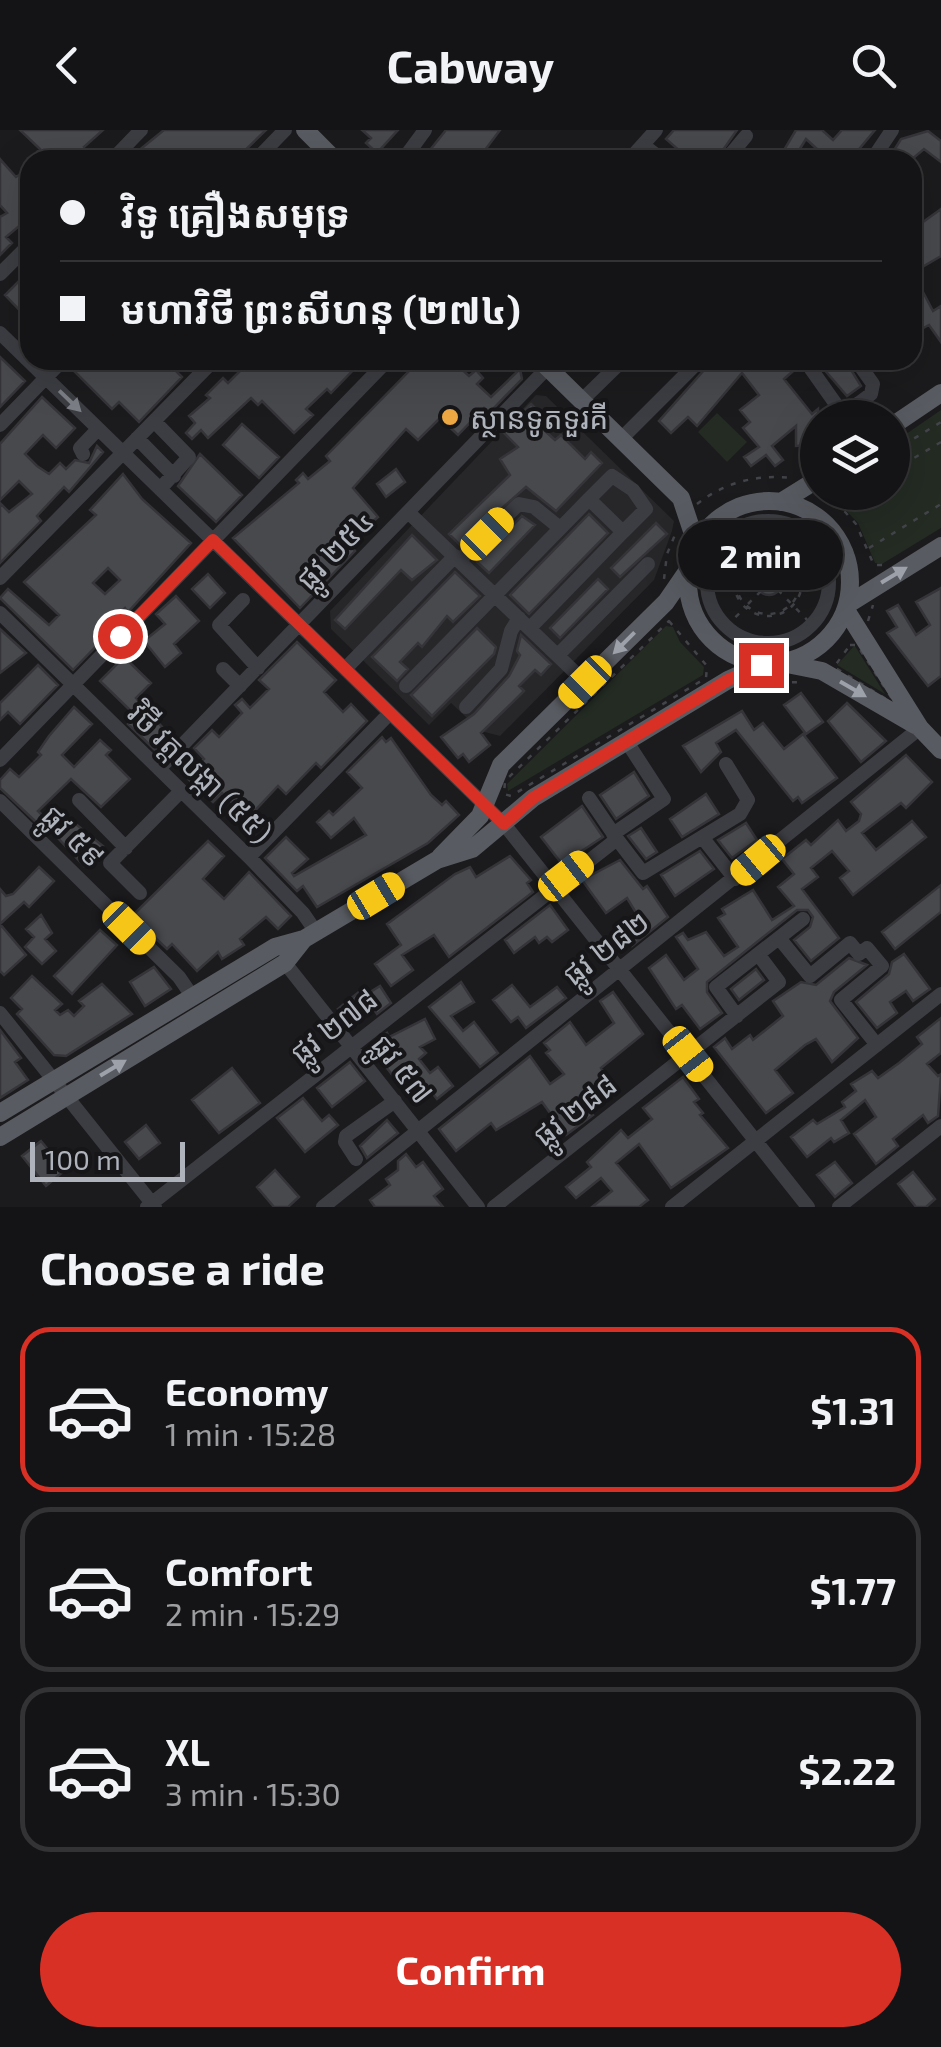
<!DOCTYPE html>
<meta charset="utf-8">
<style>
body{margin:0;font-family:"Exo 2","Noto Sans Khmer",sans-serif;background:#212123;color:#f1f3f6;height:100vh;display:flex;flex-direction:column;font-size:38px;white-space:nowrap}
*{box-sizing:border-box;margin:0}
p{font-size:32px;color:#9d9ea1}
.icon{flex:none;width:55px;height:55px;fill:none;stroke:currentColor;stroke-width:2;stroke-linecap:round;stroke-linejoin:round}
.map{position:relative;height:1077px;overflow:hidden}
.side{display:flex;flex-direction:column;background:#141416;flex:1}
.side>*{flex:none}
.banner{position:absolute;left:20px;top:20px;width:902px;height:220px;border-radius:30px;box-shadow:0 10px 40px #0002,0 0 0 2px #333335;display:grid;align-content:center;height:220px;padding:0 40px;background:#141416}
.controls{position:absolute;left:800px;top:270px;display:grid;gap:20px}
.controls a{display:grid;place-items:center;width:110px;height:110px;border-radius:50%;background:#141416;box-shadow:0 10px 40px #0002,0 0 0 2px #333335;font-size:50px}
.scale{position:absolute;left:30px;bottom:25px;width:155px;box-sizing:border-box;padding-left:10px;border:5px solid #aeb3bc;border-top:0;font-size:28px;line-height:35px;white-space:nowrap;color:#aeb3bc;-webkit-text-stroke:8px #161618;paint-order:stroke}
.end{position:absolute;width:45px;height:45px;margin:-22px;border:12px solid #d93025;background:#fff;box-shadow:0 0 0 5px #fff}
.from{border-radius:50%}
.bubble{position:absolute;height:70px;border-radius:35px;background:#141416;box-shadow:0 10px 40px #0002,0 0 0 2px #333335;font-size:32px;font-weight:700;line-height:70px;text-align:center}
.car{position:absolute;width:30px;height:60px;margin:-30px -15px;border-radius:12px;box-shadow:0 0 8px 2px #0007;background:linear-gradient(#f5c518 24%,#345 0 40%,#f5c518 0 76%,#345 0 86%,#f5c518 0)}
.banner b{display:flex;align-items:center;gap:35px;height:95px;font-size:38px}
.banner b+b{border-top:2px solid #333335}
.banner i{width:25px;height:25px;background:#f1f3f6}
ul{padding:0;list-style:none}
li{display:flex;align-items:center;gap:30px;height:165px;margin:0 20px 15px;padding:0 20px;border:5px solid #333335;border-radius:30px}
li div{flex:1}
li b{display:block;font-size:38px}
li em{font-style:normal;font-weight:700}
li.on{border-color:#d93025}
li>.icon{width:90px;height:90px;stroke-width:1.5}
h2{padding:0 40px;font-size:45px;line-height:120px}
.primary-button{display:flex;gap:20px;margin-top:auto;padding:20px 40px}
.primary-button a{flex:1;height:115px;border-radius:60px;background:#d93025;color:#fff;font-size:40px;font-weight:700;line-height:115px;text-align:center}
header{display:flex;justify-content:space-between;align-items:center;height:130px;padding:0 40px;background:#141416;font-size:45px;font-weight:700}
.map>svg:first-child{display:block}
</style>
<header><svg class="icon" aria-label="back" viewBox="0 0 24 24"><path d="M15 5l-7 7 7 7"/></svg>Cabway<svg class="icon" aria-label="search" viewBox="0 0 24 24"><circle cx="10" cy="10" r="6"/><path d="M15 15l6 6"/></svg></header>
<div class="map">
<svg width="941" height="1077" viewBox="0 0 941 1077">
<rect width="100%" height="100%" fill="#1b1b1d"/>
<path fill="#27272a" d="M536,265L546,266L674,391L672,401L654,450L500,606L481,601L451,573L429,595L331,499L330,481Z"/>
<path fill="#232b23" d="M941,280V398L882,434L875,433L858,393L829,363L892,362L893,313Z
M717,283L747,312L727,332L698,302Z
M666,496L673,497L680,512L704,537L703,545L508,661L507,654Z
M854,516H855L885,564L837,535Z"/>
<path fill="#48494d" stroke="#353539" stroke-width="2.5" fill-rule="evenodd" d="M20,0H103L84,17L89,23L81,30H44L37,22L40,19Z
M164,0H266L235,30H127Z
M362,0H398L377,23L366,13L371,8Z
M446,0H500L482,24L490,30H422Z
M674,0H737L716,30H690L666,9Z
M796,0H822L833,10L842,0H875L850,30H829L806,9L793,30H778Z
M928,1L941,11V32L924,19L911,30H888L901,9Z
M0,29L16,47L24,42L30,50V87L6,107L12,113L0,125V87L7,83L0,75Z
M941,79V126L912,143V100Z
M18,152L24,158L30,153V191L5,165Z
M923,162L933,181L941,176V212L929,195L912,204V168Z
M0,227L25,251L0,277Z
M74,230H189L176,241L182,247L139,292L119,272L112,279L71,238Z
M251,230H355L359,234L331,263L327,259L306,279L313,285L294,303L262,271L258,275L251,268L208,308L201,300L192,309L186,303L195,293L189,286L210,268L206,265L223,248L228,253Z
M400,230H452L469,246L476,240L483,248L477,254L491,267L520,239L522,249L489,283L484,278L458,305L440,288L418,310L406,299L353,358L378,387L348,413L355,421L300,478L233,408L299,353L296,350L303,343L308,349L330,331L326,326L410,240Z
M713,230H806L784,249L812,284L818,279V326L810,315L796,316V296L772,316L783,330L775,336L766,325L751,336L744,327L759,317L743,298L750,292L740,280L759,265L742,243L697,296L688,287L671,303L659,291Z
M816,230H845L861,256L847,266Z
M42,267L75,298L56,318L43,305L25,324L37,336L49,344L60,333L66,339L75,330L89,333L97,316L103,322L69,362L64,357L37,386L41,391L0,433V373L9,382L32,364L19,351L0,370V314Z
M531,274L539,282L532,289L555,310L561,305L585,329L591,322L602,333L556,381L526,357L460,415L449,404L510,345L500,329L518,317L503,302Z
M242,294L279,327L259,348L223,315Z
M200,324L242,365L216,392L178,356Z
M396,339L405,352L386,367L377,354Z
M123,344L142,369L191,413L128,482L125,478L103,501L107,505L73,540L0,468L8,459L49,495L59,485L24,452L96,385L90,380ZM108,438L120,450L105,464L93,453Z
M589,384L608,403L529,484L510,465Z
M522,386L535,395L489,443L477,432Z
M656,393L667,404L620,447L611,438Z
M412,405L437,430L412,450L401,440L345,499L335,490Z
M756 452a13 13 0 1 1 26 0a13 13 0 1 1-26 0Z
M455,442L480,466L453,492L447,486L422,517L418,513L400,532L408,539L397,551L372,527Z
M208,444L225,463L210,478L192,459Z
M598,449L608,459L560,508L550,498Z
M941,458V546L928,556L887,503L897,497L887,481L898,475L916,505L930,495L916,472Z
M176,466L199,491L174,514L181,523L165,537L144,511L165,494L156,484Z
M477,498L496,517L494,524L432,586L411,565Z
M0,499L26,523L0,543Z
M521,505L551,534L541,545L535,540L519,556L524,561L481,603L490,615L469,632L463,624L458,628L441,607L474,584L509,546L520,525L517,521Z
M297,512L336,550L324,562L343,582L351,574L367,591L321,638L316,633L286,664L278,656L248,688L222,663L213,672L186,647L204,629L194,618L212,600L219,607L242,583L235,575L242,569L250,578L269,559L259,550Z
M124,527L151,553L136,568L173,609L159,624L128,594L137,587L100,551Z
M38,535L58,555L20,594L8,582L0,590V573Z
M801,563L823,592L806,604L784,575Z
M847,573L886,611L861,632L828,591Z
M74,577L92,594L62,625L74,637L100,610L111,620L106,625L130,649L101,677L71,649L38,681L43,686L36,692L0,658V650L10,639L19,647L41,625L38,622L49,606Z
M742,581L754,600L763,593L784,619L803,604L837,648L802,673L798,667L793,671L736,600L716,613L721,622L701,642L683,616Z
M382,607L386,612L391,608L431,665L442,675L446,671L459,685L428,713L317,777L303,756L297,761L265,728L286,707L308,729L292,743L294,746L366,705L354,688L331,708L317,692L329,681L333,685L362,658L347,642Z
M906,625L932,652L906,678L901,673L862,703L876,720L912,691L926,707L853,765L840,748L849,741L832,721L811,738L818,747L802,759L839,808L811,831L794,810L810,797L813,787L808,780H797L707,852V862L722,883L700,899L682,875L676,879L649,838L666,825L684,850L698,839L676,807L683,803L688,810L706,802L724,826L738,817L718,788L725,784L722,779L753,760L772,790L794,776L778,757L794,744L782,729L806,710L811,715L838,690L846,701L859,691L861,684L851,672Z
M634,642L649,666L616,689L600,665Z
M706,664L719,684L682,707L670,689Z
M582,676L603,707L562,734L541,707Z
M72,691L103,716L84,736L57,707Z
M746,693L757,710L732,728L718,710Z
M641,698L657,722L646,729L628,706Z
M208,711L224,726L203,749L224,769L249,742L291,786L278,799L266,787L240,809L244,815L222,829L218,822L197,841L172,814L167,819L132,786Z
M700,721L714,739L675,766L661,745Z
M510,726L531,750L527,753L533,762L449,827L434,805L402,825L413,840L391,856L375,834L401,815L387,794L455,744L470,737L476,747Z
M620,730L643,759L647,756L668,787L632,816L629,812L646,799L627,768L606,783L582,750Z
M39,737L54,751L29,777L24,772L0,794L26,825L4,845L0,841V759L6,766L13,764Z
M941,755V782L895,819L882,802Z
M550,775L568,800L552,812L547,807L539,813L535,807L514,823L505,810Z
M41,785L52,803L45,809L56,821L42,834L25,817L34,807L26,799Z
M100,800L117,815L72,864L54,846Z
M904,824L930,859L913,871L906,861L890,872L897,883L877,898L856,872L889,844L892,832Z
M849,828L867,835L834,862L830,871L858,908L832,932L816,909L805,915L775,940L793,963L766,983L714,917L725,908L732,919L750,905L753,910L783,886L773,871L801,852L816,855Z
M154,837L171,859L145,876L130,852Z
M756,839L764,850L739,870L731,859Z
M32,846L62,874L55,880L60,885L68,880L74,886L84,876L79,871L102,854L132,884L66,926L54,925L17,884L22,879L11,868Z
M461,852L474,872L451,886L463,901L474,892L498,923L480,937L429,877Z
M512,855L530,877L557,857L566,868L526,898L518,887L511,892L493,870Z
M380,856L391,873L377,884L373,878L364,885L357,877L345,887L338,879L359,862L362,867Z
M613,862L643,904L601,938L607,947L579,967L593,985L566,1005L542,972L496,1000L491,993L456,1021L439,999L530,926L550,954L564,944L546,923L550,920L544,913L570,892L586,915L614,893L600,871Z
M941,888V923L927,934L938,946L941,944L938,986L928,993L923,985L893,1009L898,1016L876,1034L854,1004L876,987L865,970L841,990L849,1003L834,1012L831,1008L807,1027L791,1007L813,990L817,994L845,977L842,972L856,961L851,954L872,941L878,948L899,933L922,914L917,907Z
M425,889L435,909L420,917L426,923L419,929L430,943L438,937L453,956L437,969L416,943L400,955L370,916L387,903L389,907Z
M0,900L21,928L15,932L28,950L0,968Z
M350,932L365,951L332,977L317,958Z
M232,938L260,973L219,1003L192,970Z
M683,947L699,969L694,972L703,983L700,985L728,1018L671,1058L639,1014L616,1033L648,1070L639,1077H592L612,1061L601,1048L576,1068L566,1057L591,1037L587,1032L621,1000L628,1008L652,989L643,978Z
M303,968L322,991L329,985L338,995L305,1022L277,988Z
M387,990L398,1003L367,1028L360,1016Z
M146,995L160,1013L139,1029L125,1012Z
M41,1011L65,1040L46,1056L22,1026Z
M406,1024L416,1037L423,1032L443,1059L434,1066L443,1077H375L370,1070L390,1055L386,1049L398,1040V1031Z
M835,1032L852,1053L835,1067L817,1045Z
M275,1040L299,1067L288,1077H274L257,1057Z
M913,1042L935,1069L926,1077H916L898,1054Z"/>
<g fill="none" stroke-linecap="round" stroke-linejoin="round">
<path stroke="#424449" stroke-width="2.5" stroke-dasharray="5 8" stroke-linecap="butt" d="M892,322L941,292
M892,341L941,312
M827,362L856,394L874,435H884
M840,373L858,362
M697,374C725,352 758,344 793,348
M726,409L743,426
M869,418L941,374
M734 452a34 34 0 1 1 68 0a34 34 0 1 1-68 0Z
M736 452a32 32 0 1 1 64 0a32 32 0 1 1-64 0Z
M748,431L761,444
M777,444L812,410
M664,449L667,424L677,400
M778,460L812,495
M748,474L761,461
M669,491L707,536L706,548L511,666L504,664L505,651Z
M868,491L873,475
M726,496L743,480
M850,515H857L896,575L834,537Z
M753,554L800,552"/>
<path stroke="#3c3d42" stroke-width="14" d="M643,15L663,30
M112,30L141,0
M256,30L285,0
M403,30L425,0
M629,30L656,0
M726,30L746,6
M872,30L892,0
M0,144L30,114
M0,203L504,694L808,1077
M856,230L873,254L871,264L859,273
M811,239L840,280L848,281L859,273L869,288
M581,271L621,232
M154,291L189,327L160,359
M0,295L63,230
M137,308L174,346
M621,309L700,230
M83,324L80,318L98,299
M589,369L612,346L633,360L646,379L623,402
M408,382L585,552
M707 452a61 61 0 1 1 122 0a61 61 0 1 1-122 0Z
M460,430L519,374L534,377L560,398
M0,448L214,230
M243,470L219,495L258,538
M0,483L249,727L303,783L316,802
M558,525L648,434
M223,539L240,556
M345,539L455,426
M406,556L589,369L623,402L530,498
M466,577L501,539L511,501L519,488
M0,630L388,230
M159,639L555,230
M79,670L126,718
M0,671L179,847L192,866
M613,704L664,669L627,612
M702,707L735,749
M617,709L643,743L740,684L748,670L726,634
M249,727L390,583
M140,763L110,733L181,661
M779,808L810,846L850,813L859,824L867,818L882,836L841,870L877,915
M285,833L478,1077
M0,883L155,1077
M737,886L716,857L803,789
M356,1029L345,1012L346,1006L395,971
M147,1077L617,709L589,668
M323,1077L920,598
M494,1077L779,852L758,824
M672,1077L941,864
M839,1077L941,996"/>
<path stroke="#585b61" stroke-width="18" d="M305,0L335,30
M540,230L681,368L696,413
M892,296L941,263
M688 452a81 81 0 1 1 162 0a81 81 0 1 1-162 0Z
M781,372L818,349
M847,475L941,416
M846,480L920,598L941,620
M782,533L822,541L915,595
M440,727L480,686L501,635L666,472L688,440
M0,983L275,817L304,809L437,730L472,719L533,668L728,550L761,535
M0,1007L285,833L304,809"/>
</g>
<defs><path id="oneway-solid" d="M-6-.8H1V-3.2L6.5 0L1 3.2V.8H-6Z" transform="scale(2.5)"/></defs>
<use fill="#7b7e85" href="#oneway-solid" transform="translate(70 271) rotate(44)"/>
<g fill="#9da1aa">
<use href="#oneway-solid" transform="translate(894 445) rotate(-31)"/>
<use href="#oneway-solid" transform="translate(624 513) rotate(135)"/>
<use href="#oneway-solid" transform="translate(853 559) rotate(30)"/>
<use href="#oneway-solid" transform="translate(113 938) rotate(-31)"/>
</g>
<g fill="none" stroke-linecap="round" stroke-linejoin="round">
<path stroke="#d93025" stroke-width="12" d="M120,506L213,410L504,694L533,668L728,550L761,535"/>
</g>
<circle fill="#eda843" stroke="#161618" stroke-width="4" cx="450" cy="287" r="10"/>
<g text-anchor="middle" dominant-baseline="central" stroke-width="8" stroke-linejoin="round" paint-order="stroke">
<g font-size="30" fill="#aeb3bc" stroke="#161618" text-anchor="start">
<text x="470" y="287">ស្ថានទូតទួរគី</text>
</g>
<g font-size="30" fill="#aeb3bc" stroke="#161618">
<text transform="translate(334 419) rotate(-46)">ផ្លូវ ២៥៤</text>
<text transform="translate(201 642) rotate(44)">វិថី វត្តលង្កា (៥៥)</text>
<text transform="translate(74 705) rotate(45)">ផ្លូវ ៥៩</text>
<text transform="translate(605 817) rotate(-38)">ផ្លូវ ២៨២</text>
<text transform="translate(333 895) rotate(-38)">ផ្លូវ ២៧៨</text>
<text transform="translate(403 938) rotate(52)">ផ្លូវ ៥៧</text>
<text transform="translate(574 979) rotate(-38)">ផ្លូវ ២៨៨</text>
</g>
</g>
</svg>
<div class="controls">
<a><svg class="icon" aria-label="layers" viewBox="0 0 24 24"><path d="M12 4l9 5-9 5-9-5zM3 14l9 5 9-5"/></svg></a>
</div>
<div class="scale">100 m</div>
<i class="end from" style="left:120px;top:506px"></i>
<i class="end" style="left:761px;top:535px"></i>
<div class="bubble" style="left:678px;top:390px;width:165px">2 min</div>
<i class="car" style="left:487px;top:404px;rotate:45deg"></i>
<i class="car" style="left:585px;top:552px;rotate:225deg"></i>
<i class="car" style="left:758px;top:730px;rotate:230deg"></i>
<i class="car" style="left:566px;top:746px;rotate:52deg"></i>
<i class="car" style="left:376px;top:766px;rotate:59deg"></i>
<i class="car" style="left:129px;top:798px;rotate:135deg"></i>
<i class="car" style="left:688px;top:924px;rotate:142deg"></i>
<div class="banner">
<b><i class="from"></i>វិទូ គ្រឿងសមុទ្រ</b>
<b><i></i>មហាវិថី ព្រះសីហនុ (២៧៤)</b>
</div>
</div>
<section class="side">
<h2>Choose a ride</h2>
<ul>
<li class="on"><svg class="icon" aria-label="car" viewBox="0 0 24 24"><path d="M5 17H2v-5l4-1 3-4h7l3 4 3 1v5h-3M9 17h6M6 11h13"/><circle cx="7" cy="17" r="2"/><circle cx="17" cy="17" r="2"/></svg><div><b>Economy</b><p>1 min · 15:28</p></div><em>$1.31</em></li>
<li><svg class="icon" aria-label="car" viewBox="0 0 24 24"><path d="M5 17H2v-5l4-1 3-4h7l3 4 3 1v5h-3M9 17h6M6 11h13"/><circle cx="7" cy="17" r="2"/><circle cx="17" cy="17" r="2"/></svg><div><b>Comfort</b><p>2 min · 15:29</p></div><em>$1.77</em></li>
<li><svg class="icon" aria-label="car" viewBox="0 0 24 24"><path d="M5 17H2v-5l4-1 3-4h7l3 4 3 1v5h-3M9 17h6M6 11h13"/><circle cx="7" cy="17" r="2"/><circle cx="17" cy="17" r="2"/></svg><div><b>XL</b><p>3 min · 15:30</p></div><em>$2.22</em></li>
</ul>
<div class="primary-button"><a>Confirm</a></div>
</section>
